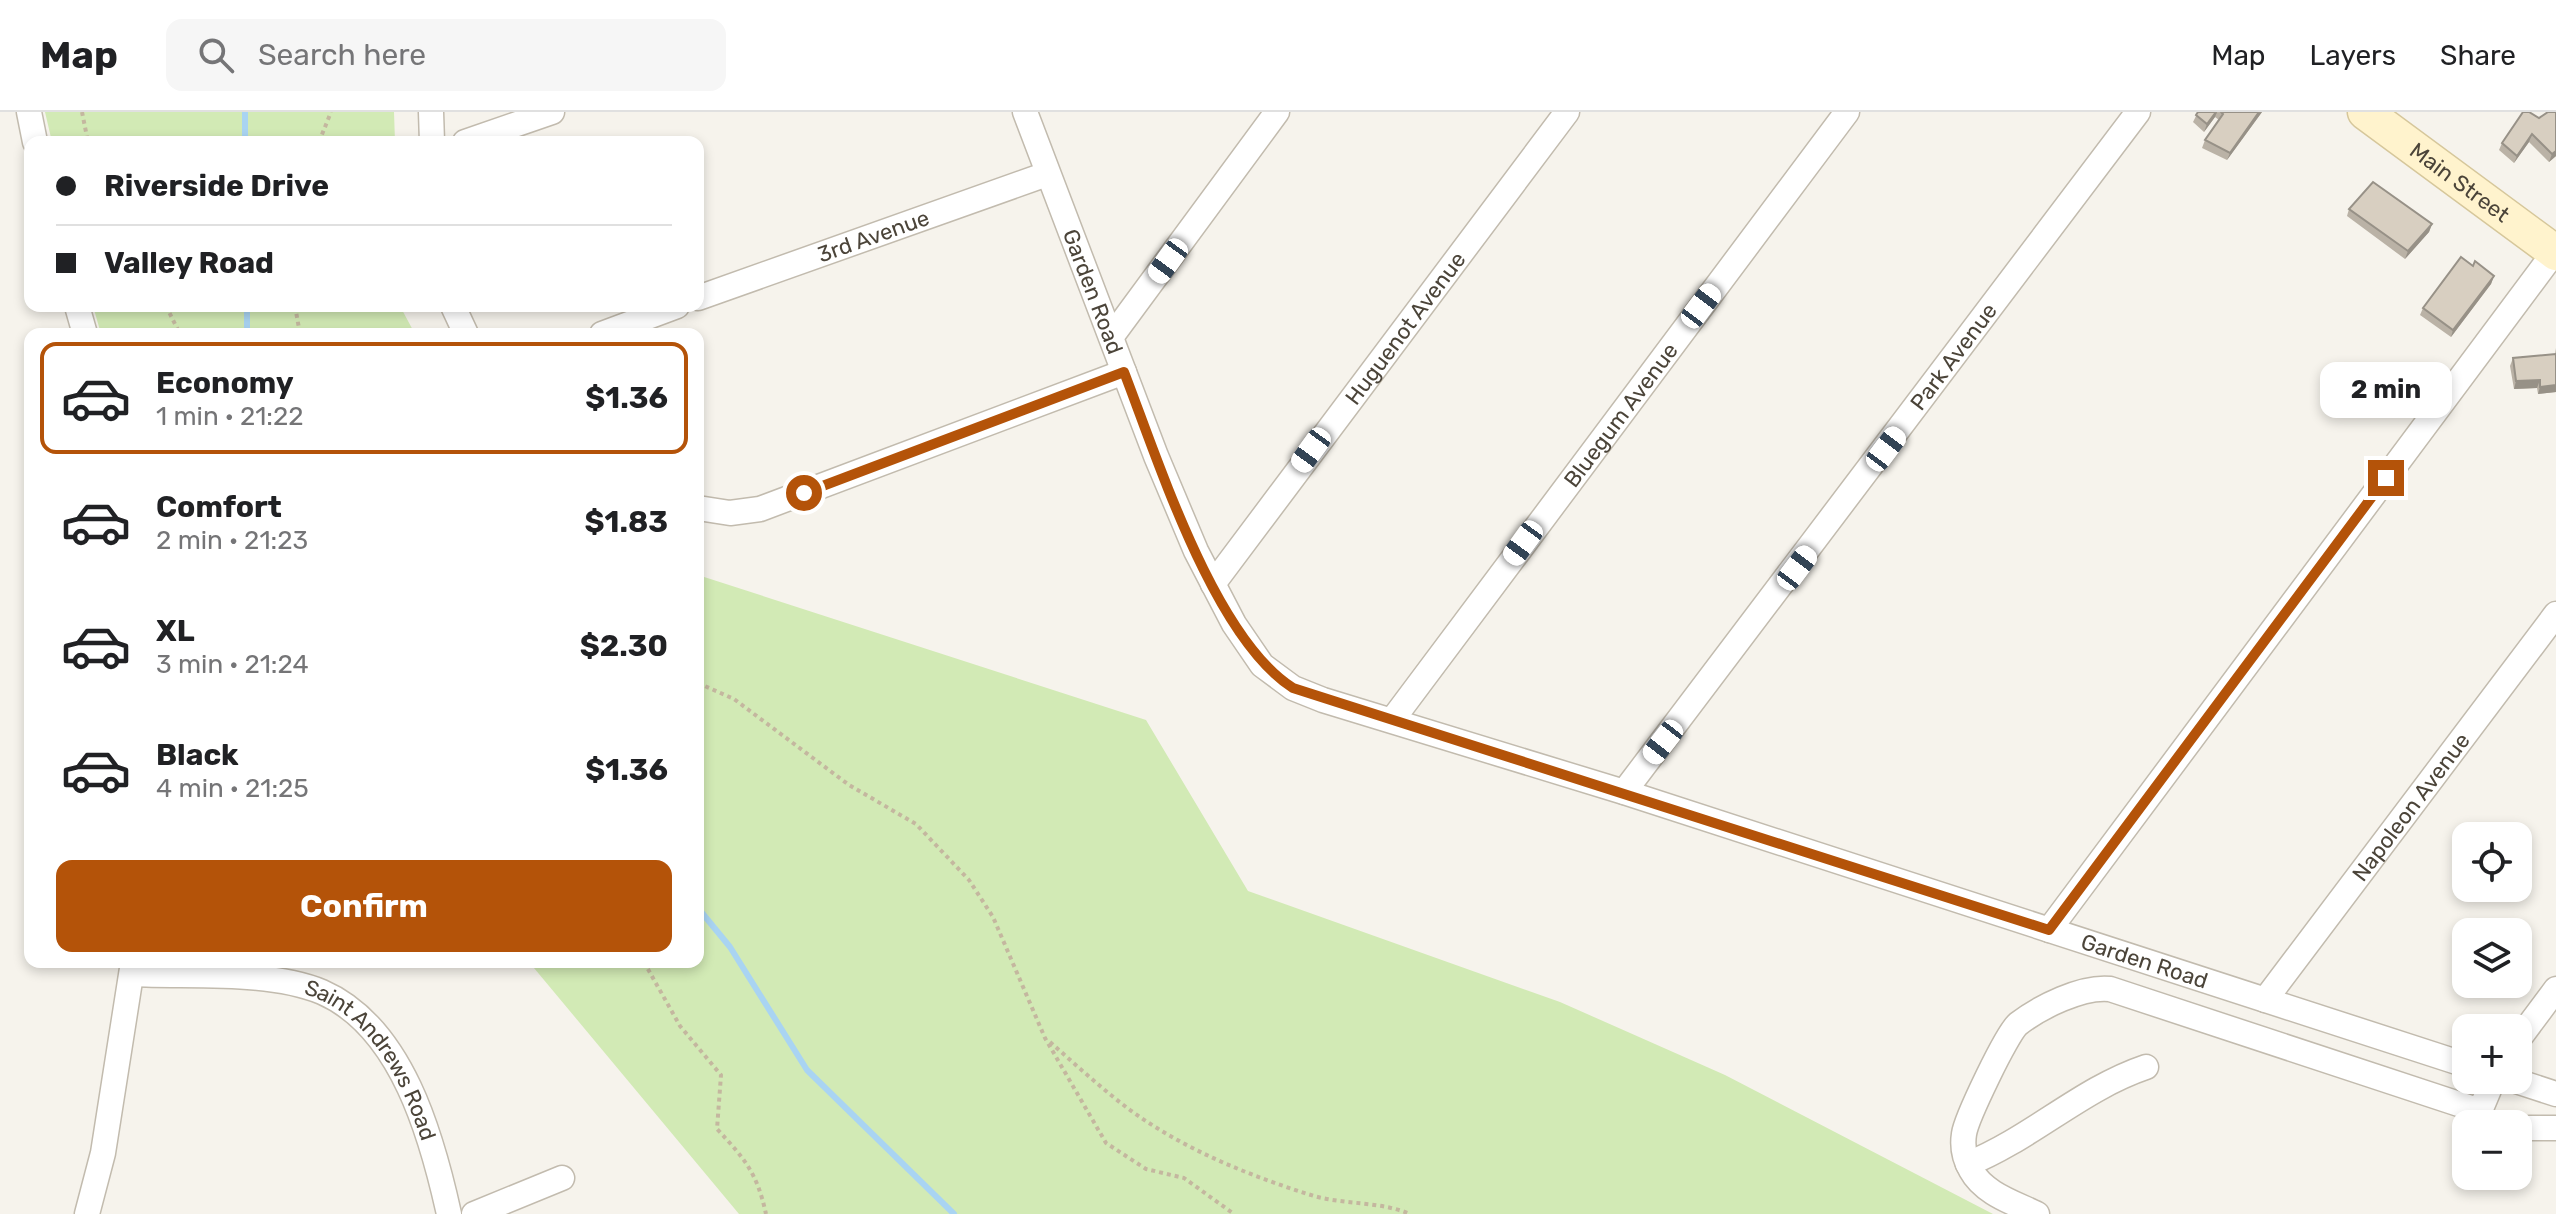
<!DOCTYPE html>
<meta charset="utf-8">
<style>
body{margin:0;font-family:Rubik,sans-serif;background:#f6f6f6;color:#202124;height:100vh;display:flex;flex-direction:column;font-size:30px;white-space:nowrap}
*{box-sizing:border-box;margin:0}
p{font-size:26px;color:#757577}
.icon{flex:none;width:44px;height:44px;fill:none;stroke:currentColor;stroke-width:2;stroke-linecap:round;stroke-linejoin:round}
.map{position:relative;flex:1;overflow:hidden}
.drawer{position:absolute;left:24px;top:216px;width:680px;height:640px;display:flex;flex-direction:column;background:#fff;border-radius:16px;box-shadow:0 4px 12px #0003}
.drawer>*{flex:none}
.top-card{position:absolute;left:24px;top:24px;width:680px;height:176px;border-radius:16px;box-shadow:0 4px 12px #0003;display:grid;align-content:center;height:176px;padding:0 32px;background:#fff}
.tools{position:absolute;left:2452px;top:710px;display:grid;gap:16px}
.tools a{display:grid;place-items:center;width:80px;height:80px;border-radius:16px;background:#fff;box-shadow:0 4px 12px #0003;font-size:40px}
.end{position:absolute;width:36px;height:36px;margin:-18px;border:10px solid #b45309;background:#fff;box-shadow:0 0 0 4px #fff}
.from{border-radius:50%}
.bubble{position:absolute;height:56px;border-radius:16px;background:#fff;box-shadow:0 4px 12px #0003;font-size:26px;font-weight:700;line-height:56px;text-align:center}
.car{position:absolute;width:24px;height:48px;margin:-24px -12px;border-radius:10px;box-shadow:0 0 6px 2px #0007;background:linear-gradient(#fff 24%,#345 0 40%,#fff 0 76%,#345 0 86%,#fff 0)}
.top-card b{display:flex;align-items:center;gap:28px;height:76px;font-size:30px}
.top-card b+b{border-top:2px solid #e0e0e0}
.top-card i{width:20px;height:20px;background:#202124}
ul{padding:14px 0 0;list-style:none}
li{display:flex;align-items:center;gap:24px;height:112px;margin:0 16px 12px;padding:0 16px;border:4px solid transparent;border-radius:16px}
li div{flex:1}
li b{display:block;font-size:30px}
li em{font-style:normal;font-weight:700}
li.active{border-color:#b45309}
li>.icon{width:72px;height:72px;stroke-width:1.5}
.button{display:flex;gap:16px;margin-top:auto;padding:16px 32px}
.button a{flex:1;height:92px;border-radius:16px;background:#b45309;color:#fff;font-size:32px;font-weight:700;line-height:92px;text-align:center}
header{display:flex;align-items:center;gap:48px;box-sizing:border-box;height:112px;padding:0 40px;background:#fff;border-bottom:2px solid #e0e0e0}
header strong{font-size:38px}
nav{display:flex;gap:44px;margin-inline-start:auto;font-size:28px}
.search{width:560px;height:72px;background:#f6f6f6;display:flex;align-items:center;gap:20px;box-sizing:border-box;padding:0 28px;border-radius:16px;color:#757577;font-size:30px}
.map>svg:first-child{display:block}
</style>
<header>
<strong>Map</strong>
<div class="search"><svg class="icon" aria-label="search" viewBox="0 0 24 24"><circle cx="10" cy="10" r="6"/><path d="M15 15l6 6"/></svg>Search here</div>
<nav><a>Map</a><a>Layers</a><a>Share</a></nav>
</header>
<div class="map">
<svg width="2556" height="1102" viewBox="0 0 2556 1102">
<rect width="100%" height="100%" fill="#f6f3ec"/>
<path fill="#d2eab5" d="M45,0H394L395,30H52Z
M93,194H400L415,222H101Z
M698,463L1146,608L1248,779L1560,890L1725,963L1993,1102H739L529,850H698Z"/>
<g fill="none" stroke-linecap="round" stroke-linejoin="round">
<path stroke="#a9d4f2" stroke-width="6" d="M245,0V30
M247,194V222
M698,796L730,835L807,958L954,1102"/>
<defs>
<g id="street">
<path d="M29,0L35,30"/>
<path d="M431,0L432,30"/>
<path id="s1" d="M1025,0L1156,344L1196,439L1234,512L1262,553L1293,576L1323,588L1624,680L2466,953"/>
<path d="M465,30L552,0"/>
<path id="s2" d="M698,186L1047,62"/>
<path d="M77,194L85,222"/>
<path d="M453,194L466,222"/>
<path d="M602,222L677,194"/>
<path d="M1112,224L1277,0"/>
<path d="M698,396L730,401L760,397L1124,260"/>
<path id="s3" d="M1213,472L1567,0"/>
<path id="s4" d="M1393,607L1847,0"/>
<path id="s5" d="M1624,680L2138,0"/>
<path d="M2049,818L2556,138"/>
<path id="s6" d="M133,862C189,865 269,858 322,880C402,915 432,1025 449,1102"/>
<path id="s7" d="M2265,888L2556,502"/>
<path d="M2518,928L2556,877"/>
<path d="M2513,968L2556,982"/>
<path d="M2479,1012L2480,999L2493,968"/>
<path d="M2518,1022L2529,1016H2556"/>
<path d="M1968,1052C2032,1026 2081,977 2146,955"/>
<path d="M87,1102L103,1041L133,850"/>
<path d="M474,1102L562,1066"/>
<path d="M2037,1102C2015,1091 1984,1082 1971,1058C1965,1048 1962,1035 1964,1022C1966,1007 2007,921 2018,912C2040,895 2082,874 2110,877L2480,999"/>
</g>
<g id="secondary">
<path id="s8" d="M2365,0L2556,141"/>
</g>
</defs>
<use href="#street" stroke="#c2bbae" stroke-width="27"/>
<use href="#secondary" stroke="#d6c79b" stroke-width="37"/>
<path stroke="#c4b79f" stroke-width="4" stroke-dasharray="4 4" stroke-linecap="butt" d="M82,0L88,30
M319,30L331,0
M166,194L180,222
M295,194L300,222
M698,571L734,587L849,673L916,712L969,768L993,805L1045,926L1106,1031L1146,1057L1184,1066L1234,1102
M644,850L680,914L721,963L717,1017C745,1047 757,1061 766,1102
M1050,930C1076,953 1102,977 1130,998C1185,1038 1250,1064 1314,1084C1346,1093 1379,1089 1410,1102"/>
<use href="#street" stroke="#fff" stroke-width="24"/>
<use href="#secondary" stroke="#fff3cd" stroke-width="34"/>
</g>
<path fill="#bab2a6" d="M2198,0H2262L2227,48L2202,36L2205,28L2219,8L2215,5L2204,20L2193,10Z
M2556,0V44L2549,50L2529,30L2514,51L2499,38L2502,31L2539,6Z
M2349,97L2432,112L2429,120L2405,147L2347,104Z
M2473,154L2494,164L2491,172L2451,225L2420,203L2423,196Z
M2556,236V280L2538,282L2537,276L2514,277L2510,254L2513,246L2555,242Z"/>
<path fill="#979187" d="M2216,0H2217L2215,5L2204,20L2207,12Z
M2259,0H2262L2227,48L2230,41Z
M2532,22L2529,30L2514,51L2517,44Z
M2556,39V44L2549,50L2552,42Z
M2432,112L2429,120L2405,147L2408,139Z
M2494,164L2491,172L2451,225L2453,218Z
M2540,268L2537,276L2514,277L2516,269Z
M2556,273V280L2538,282L2540,275Z"/>
<path fill="#d8cfc1" stroke="#979187" stroke-width="2" d="M2198,0H2216L2207,12L2196,3Z
M2221,0H2259L2230,41L2205,28L2223,2Z
M2523,0H2529L2539,6L2548,0H2556V39L2552,42L2532,22L2517,44L2502,31Z
M2373,70L2432,112L2408,139L2349,97Z
M2461,145L2473,154L2475,149L2494,164L2453,218L2423,196Z
M2556,242V273L2540,275V268L2516,269L2513,246Z"/>
<g fill="none" stroke-linecap="round" stroke-linejoin="round">
<path stroke="#b45309" stroke-width="10" d="M804,381L1124,260C1158,348 1214,526 1293,576L2049,818L2386,366"/>
</g>
<g text-anchor="middle" dominant-baseline="central" stroke-width="7" stroke-linejoin="round" paint-order="stroke">
<g font-size="22" fill="#4b4439" stroke="#fff">
<text stroke="none"><textPath href="#s8" startOffset="118">Main Street</textPath></text>
<text stroke="none"><textPath href="#s2" startOffset="186">3rd Avenue</textPath></text>
<text stroke="none"><textPath href="#s1" startOffset="192">Garden Road</textPath></text>
<text stroke="none"><textPath href="#s3" startOffset="320">Huguenot Avenue</textPath></text>
<text stroke="none"><textPath href="#s5" startOffset="546">Park Avenue</textPath></text>
<text stroke="none"><textPath href="#s4" startOffset="380">Bluegum Avenue</textPath></text>
<text stroke="none"><textPath href="#s7" startOffset="242">Napoleon Avenue</textPath></text>
<text stroke="none"><textPath href="#s1" startOffset="1536">Garden Road</textPath></text>
<text stroke="none"><textPath href="#s6" startOffset="276">Saint Andrews Road</textPath></text>
</g>
</g>
</svg>
<div class="tools">
<a><svg class="icon" aria-label="locate" viewBox="0 0 24 24"><circle cx="12" cy="12" r="6"/><path d="M12 2v4M12 18v4M2 12h4M18 12h4"/></svg></a>
<a><svg class="icon" aria-label="layers" viewBox="0 0 24 24"><path d="M12 4l9 5-9 5-9-5zM3 14l9 5 9-5"/></svg></a>
<a>+</a>
<a>−</a>
</div>
<i class="end from" style="left:804px;top:381px"></i>
<i class="end" style="left:2386px;top:366px"></i>
<div class="bubble" style="left:2320px;top:250px;width:132px">2 min</div>
<i class="car" style="left:1168px;top:149px;rotate:216deg"></i>
<i class="car" style="left:1701px;top:194px;rotate:37deg"></i>
<i class="car" style="left:1886px;top:337px;rotate:37deg"></i>
<i class="car" style="left:1311px;top:338px;rotate:216deg"></i>
<i class="car" style="left:1523px;top:431px;rotate:216deg"></i>
<i class="car" style="left:1797px;top:456px;rotate:37deg"></i>
<i class="car" style="left:1663px;top:630px;rotate:218deg"></i>
<div class="top-card">
<b><i class="from"></i>Riverside Drive</b>
<b><i></i>Valley Road</b>
</div>
<section class="drawer">
<ul>
<li class="active"><svg class="icon" aria-label="car" viewBox="0 0 24 24"><path d="M5 17H2v-5l4-1 3-4h7l3 4 3 1v5h-3M9 17h6M6 11h13"/><circle cx="7" cy="17" r="2"/><circle cx="17" cy="17" r="2"/></svg><div><b>Economy</b><p>1 min · 21:22</p></div><em>$1.36</em></li>
<li><svg class="icon" aria-label="car" viewBox="0 0 24 24"><path d="M5 17H2v-5l4-1 3-4h7l3 4 3 1v5h-3M9 17h6M6 11h13"/><circle cx="7" cy="17" r="2"/><circle cx="17" cy="17" r="2"/></svg><div><b>Comfort</b><p>2 min · 21:23</p></div><em>$1.83</em></li>
<li><svg class="icon" aria-label="car" viewBox="0 0 24 24"><path d="M5 17H2v-5l4-1 3-4h7l3 4 3 1v5h-3M9 17h6M6 11h13"/><circle cx="7" cy="17" r="2"/><circle cx="17" cy="17" r="2"/></svg><div><b>XL</b><p>3 min · 21:24</p></div><em>$2.30</em></li>
<li><svg class="icon" aria-label="car" viewBox="0 0 24 24"><path d="M5 17H2v-5l4-1 3-4h7l3 4 3 1v5h-3M9 17h6M6 11h13"/><circle cx="7" cy="17" r="2"/><circle cx="17" cy="17" r="2"/></svg><div><b>Black</b><p>4 min · 21:25</p></div><em>$1.36</em></li>
</ul>
<div class="button"><a>Confirm</a></div>
</section>
</div>
